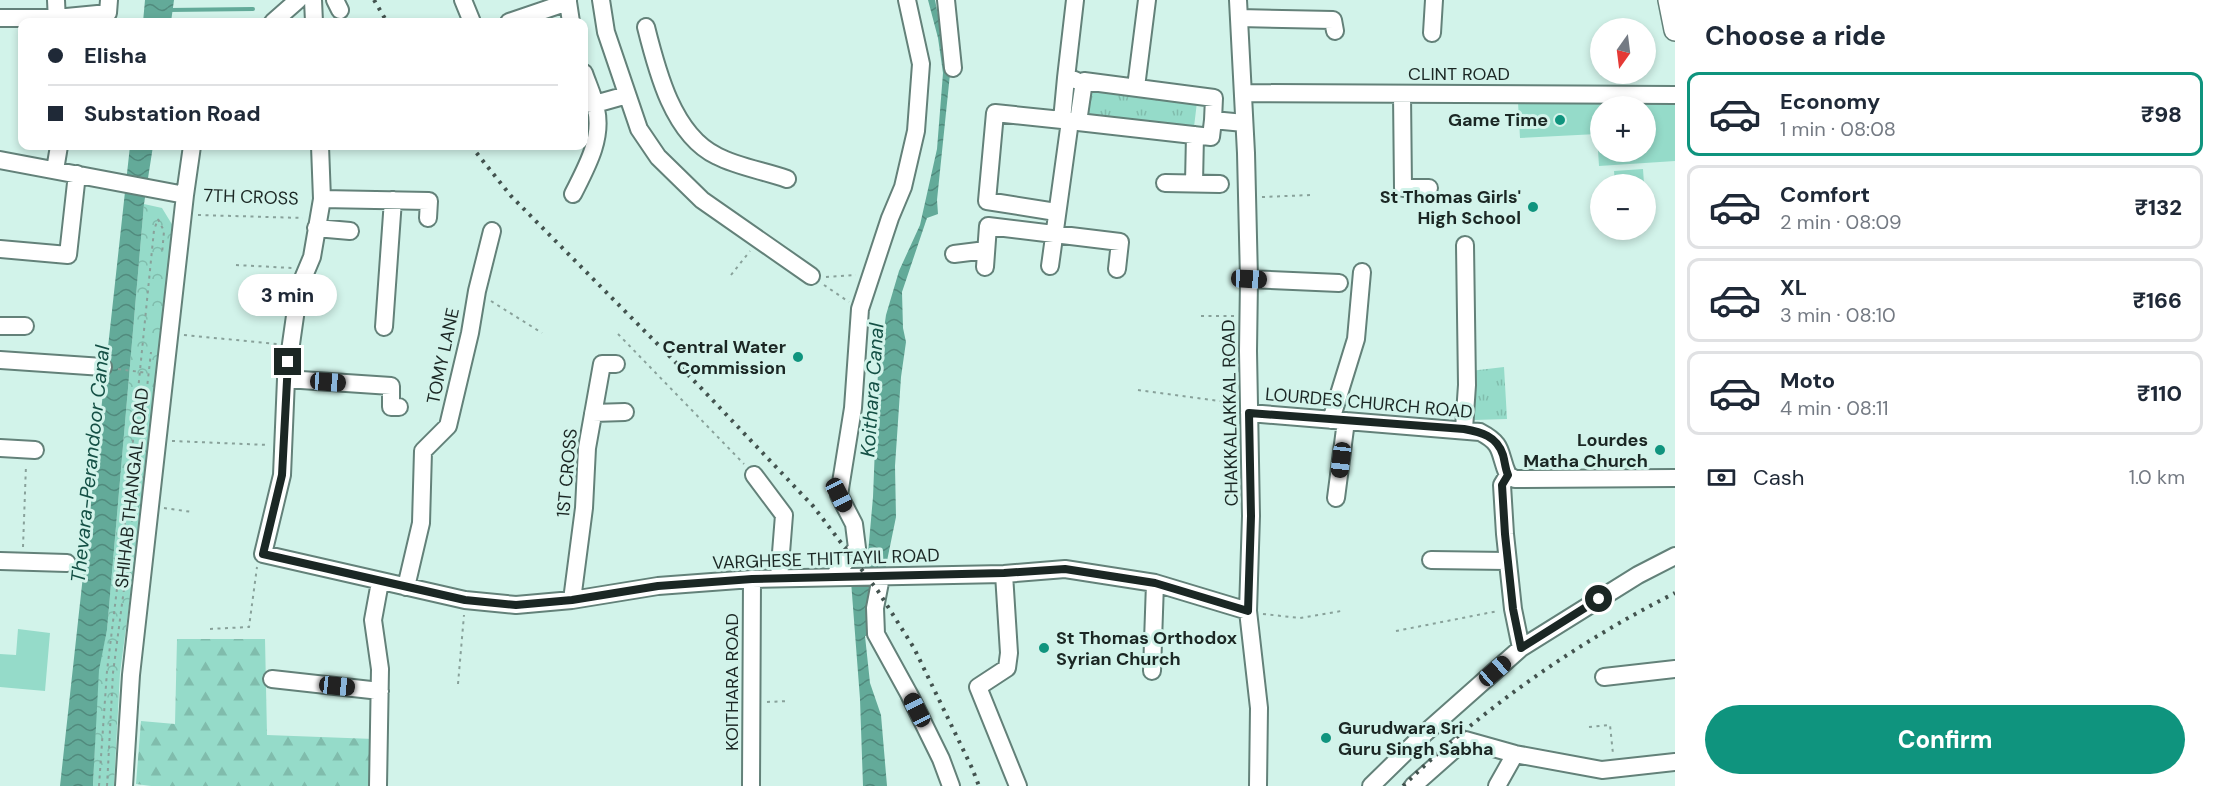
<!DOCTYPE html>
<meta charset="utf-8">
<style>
body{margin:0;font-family:"DM Sans",sans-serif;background:#f6f6f7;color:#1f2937;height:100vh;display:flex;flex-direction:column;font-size:22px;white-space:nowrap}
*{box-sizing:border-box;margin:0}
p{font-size:20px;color:#747a83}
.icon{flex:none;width:33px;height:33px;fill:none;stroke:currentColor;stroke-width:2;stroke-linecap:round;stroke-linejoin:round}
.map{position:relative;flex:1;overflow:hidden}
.details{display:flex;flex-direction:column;background:#fff;width:540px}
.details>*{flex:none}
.hud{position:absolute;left:18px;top:18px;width:570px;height:132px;border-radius:12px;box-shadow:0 3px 9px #0003;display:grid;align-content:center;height:132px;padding:0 30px;background:#fff}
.needle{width:39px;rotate:194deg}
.fabs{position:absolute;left:1590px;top:18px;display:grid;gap:12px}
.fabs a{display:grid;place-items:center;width:66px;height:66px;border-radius:50%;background:#fff;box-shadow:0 3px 9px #0003;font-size:30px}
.end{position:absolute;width:27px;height:27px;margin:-14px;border:8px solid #1b2724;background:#fff;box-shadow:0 0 0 3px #fff}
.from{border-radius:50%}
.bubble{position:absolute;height:42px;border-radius:21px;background:#fff;box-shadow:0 3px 9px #0003;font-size:20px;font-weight:800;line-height:42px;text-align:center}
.car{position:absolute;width:18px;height:36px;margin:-18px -9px;border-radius:8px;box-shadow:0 0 4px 2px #0007;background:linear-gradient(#222 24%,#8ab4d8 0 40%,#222 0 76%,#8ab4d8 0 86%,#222 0)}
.hud b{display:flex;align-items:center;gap:21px;height:57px;font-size:22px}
.hud b+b{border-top:2px solid #e0e1e3}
.hud i{width:15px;height:15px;background:#1f2937}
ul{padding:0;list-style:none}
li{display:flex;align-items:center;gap:18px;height:84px;margin:0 12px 9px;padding:0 18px;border:3px solid #e0e1e3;border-radius:12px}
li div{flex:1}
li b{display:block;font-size:22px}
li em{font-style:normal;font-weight:800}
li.active{border-color:#0f947e}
li>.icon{width:54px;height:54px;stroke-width:1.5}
h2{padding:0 30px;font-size:27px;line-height:72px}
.pay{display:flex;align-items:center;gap:15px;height:66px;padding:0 30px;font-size:22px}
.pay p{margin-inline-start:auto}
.action{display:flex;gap:12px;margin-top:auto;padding:12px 30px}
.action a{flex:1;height:69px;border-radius:36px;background:#0f947e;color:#fff;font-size:24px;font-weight:800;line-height:69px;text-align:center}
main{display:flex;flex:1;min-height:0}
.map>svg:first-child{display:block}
</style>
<main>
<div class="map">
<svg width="1675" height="786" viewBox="0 0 1675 786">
<defs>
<pattern id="grass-tufts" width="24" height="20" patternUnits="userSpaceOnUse" patternTransform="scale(1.5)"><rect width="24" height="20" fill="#95dbc9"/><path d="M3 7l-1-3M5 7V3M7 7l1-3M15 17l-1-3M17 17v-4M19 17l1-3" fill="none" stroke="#80bcac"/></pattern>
<pattern id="forest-firs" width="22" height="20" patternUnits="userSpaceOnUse" patternTransform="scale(1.5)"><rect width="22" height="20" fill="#95dbc9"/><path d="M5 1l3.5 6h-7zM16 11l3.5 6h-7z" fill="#80bcac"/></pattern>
<pattern id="park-crowns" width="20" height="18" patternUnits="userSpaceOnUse" patternTransform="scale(1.5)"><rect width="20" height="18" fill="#95dbc9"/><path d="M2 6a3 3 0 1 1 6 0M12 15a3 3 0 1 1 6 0" fill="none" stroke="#80bcac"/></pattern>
<pattern id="water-waves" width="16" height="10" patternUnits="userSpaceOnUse" patternTransform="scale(1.5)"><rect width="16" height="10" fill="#63aa99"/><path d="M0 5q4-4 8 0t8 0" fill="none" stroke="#518a7d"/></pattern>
</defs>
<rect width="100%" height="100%" fill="#d2f3ea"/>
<path fill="url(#grass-tufts)" d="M1088,90L1197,102L1194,127L1085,116Z
M1504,367L1507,419L1474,420L1470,371Z"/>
<path fill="url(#forest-firs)" d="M177,639H265L267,735L374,739L372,786H151L136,784L141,721L175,724Z"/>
<path fill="url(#park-crowns)" d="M144,204L162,208L173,226L139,531L120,673L114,786H93L98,670L107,630Z"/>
<path fill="#95dbc9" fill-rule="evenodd" d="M1518,102H1675V161L1599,166L1597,134L1520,138ZM1600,106H1646V152H1600Z
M1643,169L1644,184H1615L1614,171Z
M18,629L50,633L45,691L0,687V654L16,655Z"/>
<path fill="url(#water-waves)" d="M145,0H174L171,22H143Z
M928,0H935L950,74L937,200L938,214L927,218L902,292L903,328L906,342L901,377L895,466L896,517L872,634L865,636L870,683L881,715L887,786H863L860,699L851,581L867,565L873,497L878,371L886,315L899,271L920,225L937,149L943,73L938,38Z
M130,146H153L144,204L107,630L99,670L93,784V786H60Z"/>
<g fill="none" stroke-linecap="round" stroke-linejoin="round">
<path stroke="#63aa99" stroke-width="4" d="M169,10L253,9"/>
<defs>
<path id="minor" d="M56,0L57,22
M313,0L314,22
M335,0L340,10
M463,0L472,22
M601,0L606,32L639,129L658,157L702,200L811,276
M946,0L953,68
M1238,0L1246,153L1249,279L1248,351L1251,516L1248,611L1259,708L1258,786
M568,2L571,22
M0,18H56L108,13L109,0
M1239,18L1333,20L1335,31
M273,22L298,0
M509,22L568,2V0
M646,27C657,71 673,135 717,156C738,167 765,171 787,179
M1432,33L1434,0
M1066,78L1075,0
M1136,87L1147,0
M1243,93L1675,95
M1402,94L1403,188H1429
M585,103L595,104L627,95
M1213,120L1214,98L1084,81L1078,122L1211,137L1213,120L1244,123
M1071,121L1062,120L1066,78L1075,80
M320,146L322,199L312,257L299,288L286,379L282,475L263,554L465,600L516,605L572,600L658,586L752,579L1004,574L1065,569L1155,583L1248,611
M0,160L185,195
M55,170L59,146
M1165,183L1220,184
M1194,183L1195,135
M573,194C586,168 603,139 596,109C594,97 588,85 584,73
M322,199L429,201L428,218
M1056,212L987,201L995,113L1062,120
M316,228L350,231
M0,249L68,255L77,174
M954,254L986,250
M1050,266L1070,121
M985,267L988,226L1120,242L1117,269
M1249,279L1339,283
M0,326H25
M384,327L393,200
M0,360L103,367
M286,379L391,386V407H399
M593,413L625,412
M1249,413L1480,432C1505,445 1498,453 1508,475L1515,479L1675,478
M1331,420L1356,339L1362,272
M1464,429L1467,385L1465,245
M0,448L35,450
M754,475L784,515L779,578
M1508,475L1502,485L1505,534L1513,609L1521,648
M1336,498L1346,421
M1431,560L1507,561
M0,561L67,563
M1004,574L1009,653L1007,668L978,687L1018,786
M833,577L857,548L854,524L839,495L853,408L860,309L890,218L903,187L916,131L921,64L907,0
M881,577L875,608L876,634L909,694L941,759L951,786
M406,587L421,523L423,451L448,426L470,333L477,291L492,231
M572,600L584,508L587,448L602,364H616
M1152,671L1155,583
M1604,677L1675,669
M272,679L380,691
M124,786L131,675L185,195L192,146
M378,786L380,669L373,620L380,582
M751,786L752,579
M1371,786L1424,734L1521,648L1638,575L1675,556
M1413,786L1465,740L1515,754L1602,770L1675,762
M1497,786L1515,754"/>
<path id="major" d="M1669,0L1675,30"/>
</defs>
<use href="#minor" stroke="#638179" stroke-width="20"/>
<use href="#major" stroke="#638179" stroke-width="24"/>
<path stroke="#88a19a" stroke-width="2" stroke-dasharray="3 4.5" stroke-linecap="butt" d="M1262,197L1311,195
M198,215L303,218
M158,219L164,231L162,254
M236,265L292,268
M731,275L750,251
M826,277L856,275
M824,285L849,302
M491,301L542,333
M1201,316H1234
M618,334L744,464
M184,335L277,344
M118,369L148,373
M1138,390L1234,403
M172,441L269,445
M140,451L151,352
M164,508L192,512
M23,547L26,465
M1263,614L1300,618L1341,611
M210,629L249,627L257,567
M1396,631L1498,611
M458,684L464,615
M767,702L788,701
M1589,727L1610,725L1613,754
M99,786L107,671L124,531L154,230L158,219
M107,786L113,673L128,558"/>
<use href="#minor" stroke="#fff" stroke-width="16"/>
<use href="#major" stroke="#fff" stroke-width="21"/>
<path stroke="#43534f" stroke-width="4" stroke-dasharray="3 6" stroke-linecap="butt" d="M374,0L387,22
M471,146L511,196L702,389L813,506L878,591L914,648L972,768L979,786
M1403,786C1483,708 1576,643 1675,593"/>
</g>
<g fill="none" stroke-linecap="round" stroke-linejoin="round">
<path stroke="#1b2724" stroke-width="8" d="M288,362L282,475L263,554L465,600L516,605L572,600L658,586L752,579L1004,573L1065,569L1155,583L1248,611L1251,516L1249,413L1464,429C1481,432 1497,436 1503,455C1505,462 1505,468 1508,475L1502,485L1505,534L1513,609L1521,648L1599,599"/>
</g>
<g fill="#0f947e" stroke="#d2f3ea" stroke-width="2">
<circle cx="1560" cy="120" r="6"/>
<circle cx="1533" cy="207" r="6"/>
<circle cx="798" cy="357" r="6"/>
<circle cx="1660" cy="450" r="6"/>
<circle cx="1044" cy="648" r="6"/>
<circle cx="1326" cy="738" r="6"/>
</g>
<g text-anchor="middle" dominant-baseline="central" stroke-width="6" stroke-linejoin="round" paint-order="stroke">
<g font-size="18" fill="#1b2724" stroke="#d2f3ea">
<text x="1459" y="74">CLINT ROAD</text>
<text transform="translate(251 197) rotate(2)">7TH CROSS</text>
<text transform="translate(443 356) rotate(-78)">TOMY LANE</text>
<text transform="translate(1369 403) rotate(5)">LOURDES CHURCH ROAD</text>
<text transform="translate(1230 413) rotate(-91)">CHAKKALAKKAL ROAD</text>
<text transform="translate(567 473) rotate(-85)">1ST CROSS</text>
<text transform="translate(132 488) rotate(-84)">SHIHAB THANGAL ROAD</text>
<text transform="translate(826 559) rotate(-2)">VARGHESE THITTAYIL ROAD</text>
<text transform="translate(732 682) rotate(-90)">KOITHARA ROAD</text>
</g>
<g font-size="18" font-weight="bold" fill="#1b2724" stroke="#d2f3ea" text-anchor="end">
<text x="1548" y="120">Game Time</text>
<text x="1521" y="197">St Thomas Girls'<tspan x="1521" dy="21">High School</tspan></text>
<text x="786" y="347">Central Water<tspan x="786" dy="21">Commission</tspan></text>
<text x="1648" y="440">Lourdes<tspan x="1648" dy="21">Matha Church</tspan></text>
<text x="1056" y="638" text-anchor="start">St Thomas Orthodox<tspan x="1056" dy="21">Syrian Church</tspan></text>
<text x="1338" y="728" text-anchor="start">Gurudwara Sri<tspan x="1338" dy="21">Guru Singh Sabha</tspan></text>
</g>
<g font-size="20" font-style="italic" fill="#145045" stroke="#d2f3ea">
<text transform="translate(872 390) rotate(-86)">Koithara Canal</text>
<text transform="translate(90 464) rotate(-84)">Thevara-Perandoor Canal</text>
</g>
</g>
</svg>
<div class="fabs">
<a><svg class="needle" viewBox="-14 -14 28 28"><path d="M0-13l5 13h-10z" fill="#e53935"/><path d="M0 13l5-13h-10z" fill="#747a83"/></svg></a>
<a>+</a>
<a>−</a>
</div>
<i class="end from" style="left:1599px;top:599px"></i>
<i class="end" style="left:288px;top:362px"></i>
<div class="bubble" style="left:238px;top:274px;width:99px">3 min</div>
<i class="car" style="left:1249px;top:279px;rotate:93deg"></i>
<i class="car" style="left:328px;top:382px;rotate:94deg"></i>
<i class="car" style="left:1341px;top:460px;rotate:187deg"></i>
<i class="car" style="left:839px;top:495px;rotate:153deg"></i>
<i class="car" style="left:1495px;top:671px;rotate:49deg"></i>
<i class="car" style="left:337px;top:686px;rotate:96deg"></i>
<i class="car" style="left:917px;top:710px;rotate:333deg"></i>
<div class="hud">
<b><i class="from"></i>Elisha</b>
<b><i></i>Substation Road</b>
</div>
</div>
<section class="details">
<h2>Choose a ride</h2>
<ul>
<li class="active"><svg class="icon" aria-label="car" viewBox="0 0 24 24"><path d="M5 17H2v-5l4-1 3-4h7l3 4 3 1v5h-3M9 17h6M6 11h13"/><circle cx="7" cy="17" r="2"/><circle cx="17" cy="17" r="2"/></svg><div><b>Economy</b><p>1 min · 08:08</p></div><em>₹98</em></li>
<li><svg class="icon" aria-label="car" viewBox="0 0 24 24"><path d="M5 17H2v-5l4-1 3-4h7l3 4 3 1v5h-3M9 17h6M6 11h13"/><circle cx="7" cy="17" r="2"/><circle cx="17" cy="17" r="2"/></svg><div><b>Comfort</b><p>2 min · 08:09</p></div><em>₹132</em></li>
<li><svg class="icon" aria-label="car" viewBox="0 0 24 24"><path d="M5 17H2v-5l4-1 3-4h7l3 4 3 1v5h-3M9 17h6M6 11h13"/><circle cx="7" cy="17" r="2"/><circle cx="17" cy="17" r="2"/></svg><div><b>XL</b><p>3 min · 08:10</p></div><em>₹166</em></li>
<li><svg class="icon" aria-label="car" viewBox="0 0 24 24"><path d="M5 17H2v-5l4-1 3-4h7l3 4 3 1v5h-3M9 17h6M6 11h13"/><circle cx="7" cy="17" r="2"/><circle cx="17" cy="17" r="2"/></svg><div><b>Moto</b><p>4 min · 08:11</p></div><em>₹110</em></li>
</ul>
<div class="pay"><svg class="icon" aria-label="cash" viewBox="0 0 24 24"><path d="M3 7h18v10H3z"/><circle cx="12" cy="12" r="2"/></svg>Cash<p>1.0 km</p></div>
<div class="action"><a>Confirm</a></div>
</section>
</main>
